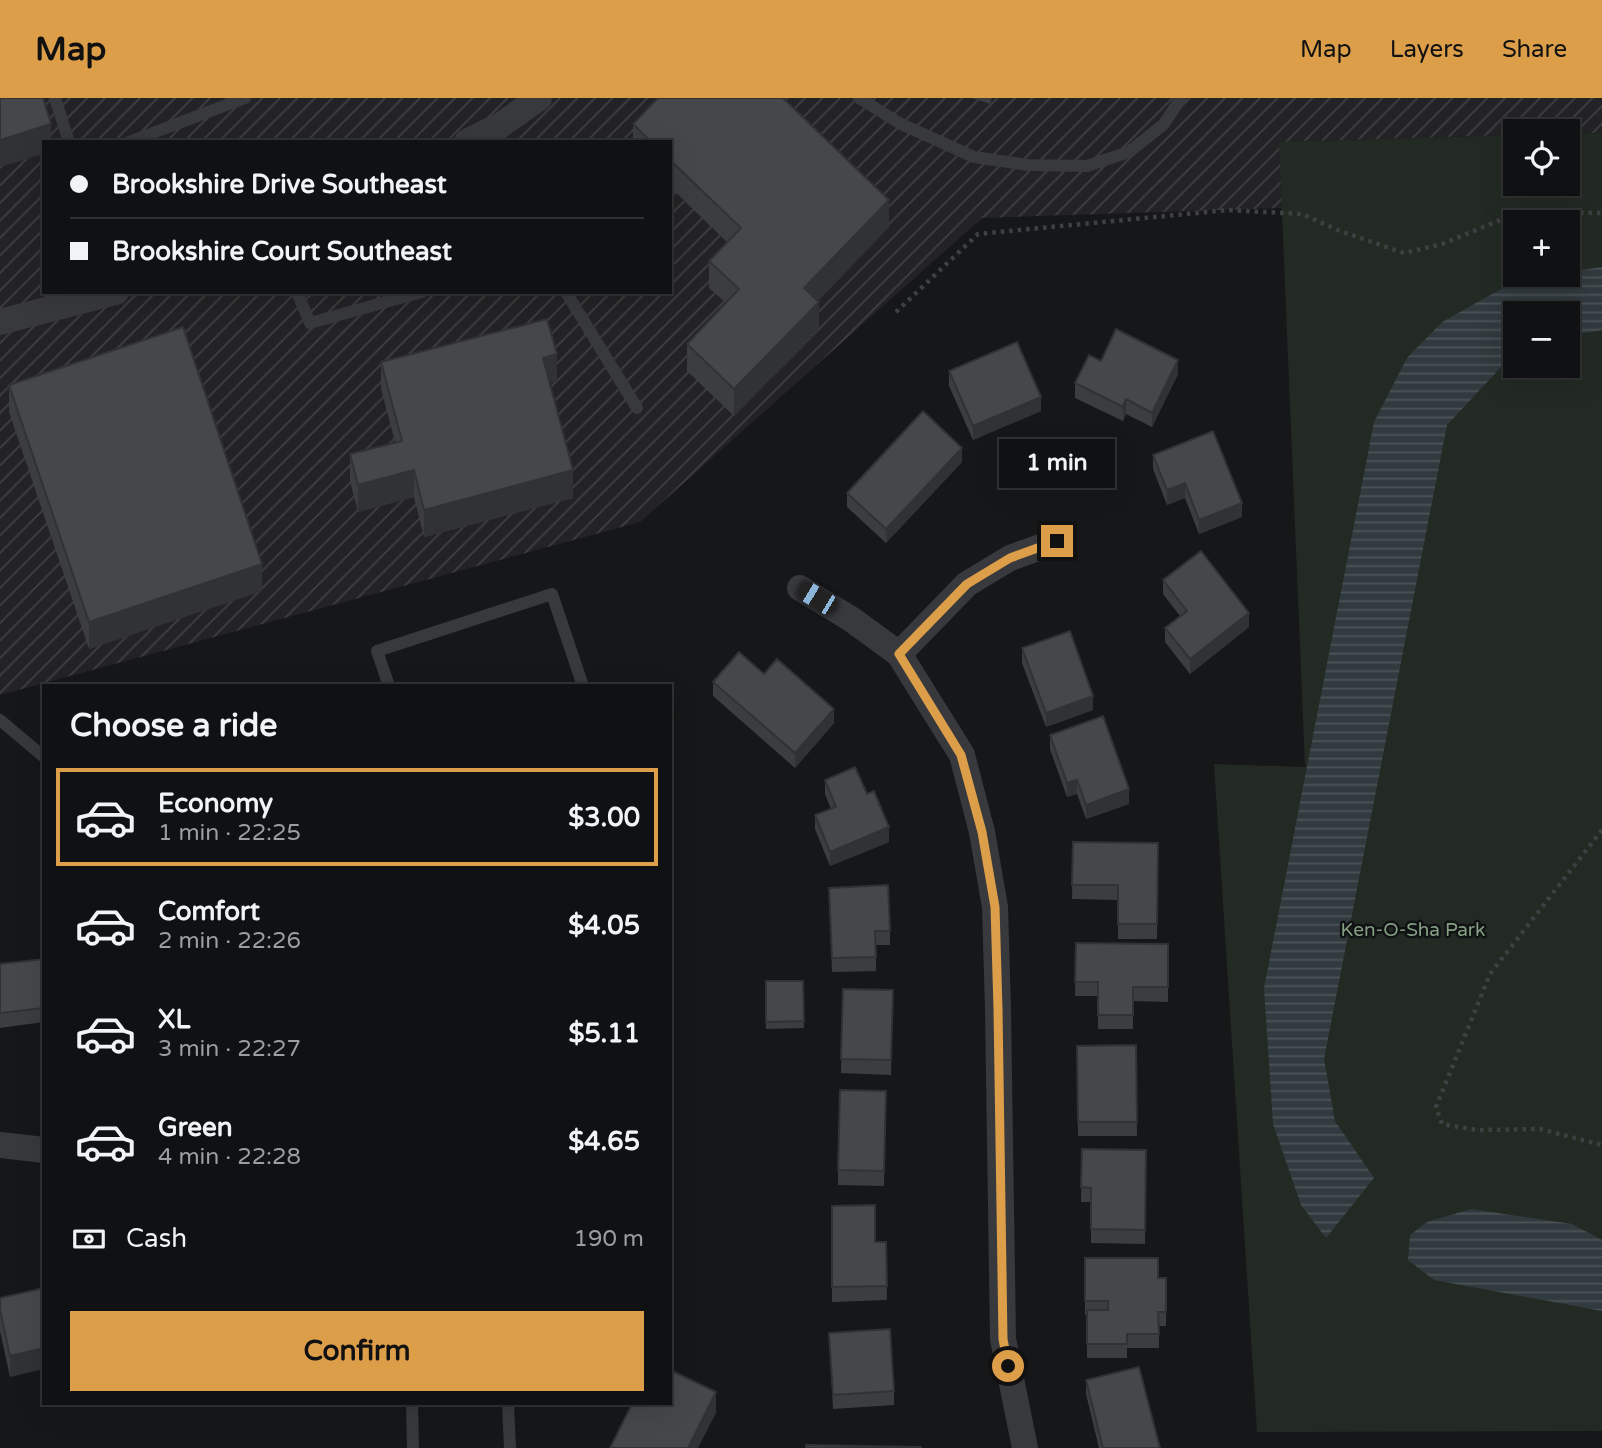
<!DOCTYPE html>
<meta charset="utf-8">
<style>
body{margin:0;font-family:"Varela Round",sans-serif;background:#1e1f20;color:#f1f3f6;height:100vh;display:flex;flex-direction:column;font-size:26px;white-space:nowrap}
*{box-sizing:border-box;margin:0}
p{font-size:23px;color:#9c9d9f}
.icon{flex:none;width:38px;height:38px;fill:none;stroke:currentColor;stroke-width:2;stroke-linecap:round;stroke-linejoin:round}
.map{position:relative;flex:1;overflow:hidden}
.side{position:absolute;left:42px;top:586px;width:630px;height:721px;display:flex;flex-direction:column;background:#101112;border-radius:0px;box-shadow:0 7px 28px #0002,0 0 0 2px #303132}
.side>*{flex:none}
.banner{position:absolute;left:42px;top:42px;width:630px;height:154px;border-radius:0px;box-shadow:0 7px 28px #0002,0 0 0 2px #303132;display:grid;align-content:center;height:154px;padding:0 28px;background:#101112}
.controls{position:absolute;left:1503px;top:21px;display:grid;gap:14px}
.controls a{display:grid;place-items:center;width:77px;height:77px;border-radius:0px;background:#101112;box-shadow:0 7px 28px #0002,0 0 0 2px #303132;font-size:35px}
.end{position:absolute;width:32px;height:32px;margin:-16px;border:9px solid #dd9e4a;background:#111;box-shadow:0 0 0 4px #111}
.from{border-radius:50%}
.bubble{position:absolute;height:49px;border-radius:0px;background:#101112;box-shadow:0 7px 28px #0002,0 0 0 2px #303132;font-size:23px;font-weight:800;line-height:49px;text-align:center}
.car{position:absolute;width:21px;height:42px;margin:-21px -10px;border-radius:9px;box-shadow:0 0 5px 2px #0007;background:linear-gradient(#222 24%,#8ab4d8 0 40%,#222 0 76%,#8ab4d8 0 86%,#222 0)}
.banner b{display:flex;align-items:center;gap:24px;height:66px;font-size:26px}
.banner b+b{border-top:2px solid #303132}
.banner i{width:18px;height:18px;background:#f1f3f6}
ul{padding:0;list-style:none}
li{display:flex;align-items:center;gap:21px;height:98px;margin:0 14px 10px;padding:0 14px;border:4px solid transparent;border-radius:0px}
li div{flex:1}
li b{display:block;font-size:26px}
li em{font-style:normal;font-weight:800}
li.current{border-color:#dd9e4a}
li>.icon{width:63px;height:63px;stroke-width:1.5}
h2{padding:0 28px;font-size:32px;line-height:84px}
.pay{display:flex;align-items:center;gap:18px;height:77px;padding:0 28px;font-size:26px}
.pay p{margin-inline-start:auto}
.action{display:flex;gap:14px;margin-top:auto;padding:14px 28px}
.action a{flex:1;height:80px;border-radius:0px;background:#dd9e4a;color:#111;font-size:28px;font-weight:800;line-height:80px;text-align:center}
header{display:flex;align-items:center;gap:42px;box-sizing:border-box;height:98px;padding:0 35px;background:#dd9e4a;color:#111}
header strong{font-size:33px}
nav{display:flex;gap:38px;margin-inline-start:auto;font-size:24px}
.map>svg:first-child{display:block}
</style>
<header>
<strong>Map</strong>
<nav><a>Map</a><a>Layers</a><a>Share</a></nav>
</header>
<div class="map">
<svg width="1602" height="1350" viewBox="0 0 1602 1350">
<defs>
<pattern id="industrial-furrows" width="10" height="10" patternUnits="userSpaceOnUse" patternTransform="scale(1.75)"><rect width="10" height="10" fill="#232325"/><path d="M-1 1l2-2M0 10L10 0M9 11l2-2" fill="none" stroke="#404042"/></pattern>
<pattern id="water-rules" width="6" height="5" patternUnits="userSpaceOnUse" patternTransform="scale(1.75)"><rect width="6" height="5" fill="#313a3f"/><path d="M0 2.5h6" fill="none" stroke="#4c5458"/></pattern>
</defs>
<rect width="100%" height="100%" fill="#161718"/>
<path fill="url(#industrial-furrows)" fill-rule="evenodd" d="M0,0H1602V35L1568,36V33H1516L1515,37L1280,44L1282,110L982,120L640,424L0,597ZM44,44H670V194H44Z"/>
<path fill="#232a23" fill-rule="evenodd" d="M1602,35V1333L1257,1334L1214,666L1305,669L1279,44L1515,37L1516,86H1568V36ZM1516,124H1568V177H1516ZM1516,215H1568V268H1516Z"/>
<path fill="url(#water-rules)" d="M1602,169V232L1568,238V215H1516L1515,260L1505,265L1447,327L1324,961L1335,1023L1374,1080L1326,1140L1301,1107L1273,1026L1264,890L1374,324L1407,260L1442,224L1519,181L1548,177H1568V174Z
M1471,1111L1572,1126L1602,1142V1213L1434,1182L1408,1162L1410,1137L1427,1124Z"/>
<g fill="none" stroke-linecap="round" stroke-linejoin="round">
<path stroke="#3e4043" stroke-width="4.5" stroke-dasharray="3.5 5" stroke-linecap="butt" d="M896,214L978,136L1228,112L1302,116L1340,133L1404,155L1442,146L1520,114L1602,115
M1602,732L1490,876L1436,1009L1442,1026L1477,1032L1540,1031L1602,1047"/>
<path stroke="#38393d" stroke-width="12" d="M55,0L69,44
M859,0L901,26L974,59L1028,67L1087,68L1129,54L1164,26L1181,0
M129,44L245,0
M297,194L310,225L422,194
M566,194L637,310
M389,588L377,553L552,496L583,588
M0,622L44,659
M412,1306L413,1350
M508,1306L510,1350"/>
<path stroke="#38393d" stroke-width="26" d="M467,44L501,27L539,0
M0,224L116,194
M800,490L851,521L899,556L962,657L982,734L995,809L998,911L1003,1241L1025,1350
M899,556L967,486L1010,460L1057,443
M0,1047L44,1052"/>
</g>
<path fill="#3c3d40" d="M972,0H992L990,6Z
M633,26L889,129L818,203L819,231L734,318L687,273V246L726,205L709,190V163L727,144L670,89V44H633Z
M1101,263L1178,276L1152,329L1126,316L1123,323L1075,300V285Z
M381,264L557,284L550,285L573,400L424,439L414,399L358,414L350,383V356L395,344L381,291Z
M949,273L1041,313L973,342L949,288Z
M9,287L262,493L89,551L9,314Z
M1153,357L1242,419L1199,436L1185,400L1167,407L1153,371Z
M962,364L886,445L847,409V395Z
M1163,482L1249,529L1190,576L1165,544V530L1180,518L1163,496Z
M1022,550L1093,612L1046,629L1022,565Z
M764,576L834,625L795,670L713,598V584Z
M1050,637L1129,706L1086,721L1077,696L1067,699L1050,651Z
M825,682L867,696L889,744L830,768L815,731V717L831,711L825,696Z
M1073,744L1158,745L1157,841H1118V802L1072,801Z
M829,790L890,833V847H876V873L832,874Z
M1076,845L1168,846V904L1133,903V931H1098V898H1075Z
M44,861V924L0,930V866Z
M766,883H803L804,930L766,931Z
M843,891L893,907L891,977L841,975Z
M1136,947L1137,1038H1078L1077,948Z
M886,993L884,1088L838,1087V1072Z
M1082,1051L1146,1052L1145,1146L1091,1145V1104H1081Z
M832,1108L875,1144H886L887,1202L832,1204Z
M1085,1160L1158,1180H1166V1228H1159V1250H1127V1260H1087V1217H1085Z
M44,1190L10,1279L0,1233V1200Z
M829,1235L894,1293V1307L833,1311Z
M1086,1282L1160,1350H1099L1086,1296Z"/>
<path fill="#313234" d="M51,26V44H44V56L0,69V42Z
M889,102V129L804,217V190Z
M819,204V231L734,318V291Z
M557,256V284L543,287V260Z
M1178,262V276L1152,329V315Z
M1041,299V313L973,342V328Z
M1126,301V316L1123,323V309Z
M962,350V364L886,445V431Z
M414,372V399L358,414V387Z
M573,372V400L424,439V412Z
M1185,385V400L1167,407V392Z
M1242,405V419L1199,436V422Z
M262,466V493L89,551V524Z
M1249,515V529L1190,576V561Z
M1093,598V612L1046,629V615Z
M834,611V625L795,670V655Z
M1077,682V696L1067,699V685Z
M1129,691V706L1086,721V707Z
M889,729V744L830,768V754Z
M44,1250V1271L10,1279V1258Z
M716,1294V1315L698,1350H688Z"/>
<path fill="#46474a" stroke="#313234" stroke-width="2" d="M0,0H43L51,26L0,42Z
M658,0H783L889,102L804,190L819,204L734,291L687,246L739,191L709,163L741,130L670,62V44H651L633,26Z
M547,221L557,256L543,260L573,372L424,412L414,372L358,387L350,356L402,343L381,264Z
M183,229L262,466L89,524L9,287Z
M1116,231L1178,262L1152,315L1126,301L1123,309L1075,285L1089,257L1101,263Z
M1017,244L1041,299L973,328L949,273Z
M923,313L962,350L886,431L847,395Z
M1213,333L1242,405L1199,422L1185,385L1167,392L1153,357Z
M1201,453L1249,515L1190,561L1165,530L1187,513L1163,482Z
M1070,533L1093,598L1046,615L1022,550Z
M739,554L764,576L777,561L834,611L795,655L713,584Z
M1103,618L1129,691L1086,707L1077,682L1067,685L1050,637Z
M855,669L867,696L874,693L889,729L830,754L815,717L836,709L825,682Z
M1073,744L1158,745L1157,826H1118V787H1072Z
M888,787L890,833H875L876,859L832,860L829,790Z
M1076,845L1168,846V889H1133V917H1098V884H1075Z
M44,861V910L0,915V866Z
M766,883H803L804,923L766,924Z
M843,891L893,892L891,962L841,961Z
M1136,947L1137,1024H1078L1077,948Z
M840,992L886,993L884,1073L838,1072Z
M1082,1051L1146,1052L1145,1132L1091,1131V1090L1081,1089Z
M875,1107V1144H886L887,1188L832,1189V1108Z
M1085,1160H1158V1180H1166V1214H1158L1159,1236H1127V1246H1087V1212H1108V1203H1085Z
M44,1190V1250L10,1258L0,1212V1200Z
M890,1231L894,1293L833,1297L829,1235Z
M1139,1269L1160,1350H1103L1086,1282Z
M670,1272L716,1294L688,1350H610L632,1306H670Z
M806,1347L921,1349V1350H806Z"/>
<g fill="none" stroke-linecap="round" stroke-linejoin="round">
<path stroke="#dd9e4a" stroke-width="9" d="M1008,1268L1003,1241L998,911L995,809L982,734L961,657L899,556L967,486L1010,460L1057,443"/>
</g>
<g text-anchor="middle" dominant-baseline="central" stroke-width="5" stroke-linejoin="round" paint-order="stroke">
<g font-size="19" fill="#849f83" stroke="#111213">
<text x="1413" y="832">Ken-O-Sha Park</text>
</g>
</g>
</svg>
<div class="controls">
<a><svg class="icon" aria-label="locate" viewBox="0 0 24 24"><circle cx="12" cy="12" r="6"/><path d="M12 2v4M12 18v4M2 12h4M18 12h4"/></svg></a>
<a>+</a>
<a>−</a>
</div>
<i class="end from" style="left:1008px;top:1268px"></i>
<i class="end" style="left:1057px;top:443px"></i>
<div class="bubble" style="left:999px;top:341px;width:116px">1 min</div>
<i class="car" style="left:817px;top:500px;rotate:301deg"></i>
<div class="banner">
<b><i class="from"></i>Brookshire Drive Southeast</b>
<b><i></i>Brookshire Court Southeast</b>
</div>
<section class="side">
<h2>Choose a ride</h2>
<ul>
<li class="current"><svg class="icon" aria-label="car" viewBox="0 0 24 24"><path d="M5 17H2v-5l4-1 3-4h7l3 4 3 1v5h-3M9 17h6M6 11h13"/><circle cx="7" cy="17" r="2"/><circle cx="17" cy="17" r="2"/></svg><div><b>Economy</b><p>1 min · 22:25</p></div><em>$3.00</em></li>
<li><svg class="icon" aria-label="car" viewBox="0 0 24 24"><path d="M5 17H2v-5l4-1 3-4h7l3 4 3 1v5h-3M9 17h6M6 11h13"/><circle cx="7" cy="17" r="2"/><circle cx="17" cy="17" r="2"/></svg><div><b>Comfort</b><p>2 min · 22:26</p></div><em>$4.05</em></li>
<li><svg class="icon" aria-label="car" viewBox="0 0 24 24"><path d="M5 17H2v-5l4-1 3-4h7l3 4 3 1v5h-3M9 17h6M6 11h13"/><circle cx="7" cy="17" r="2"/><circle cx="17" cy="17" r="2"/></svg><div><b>XL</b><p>3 min · 22:27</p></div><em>$5.11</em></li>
<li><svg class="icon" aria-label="car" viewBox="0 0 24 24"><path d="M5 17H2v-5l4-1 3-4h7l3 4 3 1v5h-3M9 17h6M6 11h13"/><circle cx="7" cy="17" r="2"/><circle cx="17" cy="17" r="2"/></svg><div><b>Green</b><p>4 min · 22:28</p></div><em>$4.65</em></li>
</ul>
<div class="pay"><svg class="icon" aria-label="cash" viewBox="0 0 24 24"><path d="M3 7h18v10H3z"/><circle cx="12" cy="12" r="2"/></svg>Cash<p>190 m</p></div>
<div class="action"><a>Confirm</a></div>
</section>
</div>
